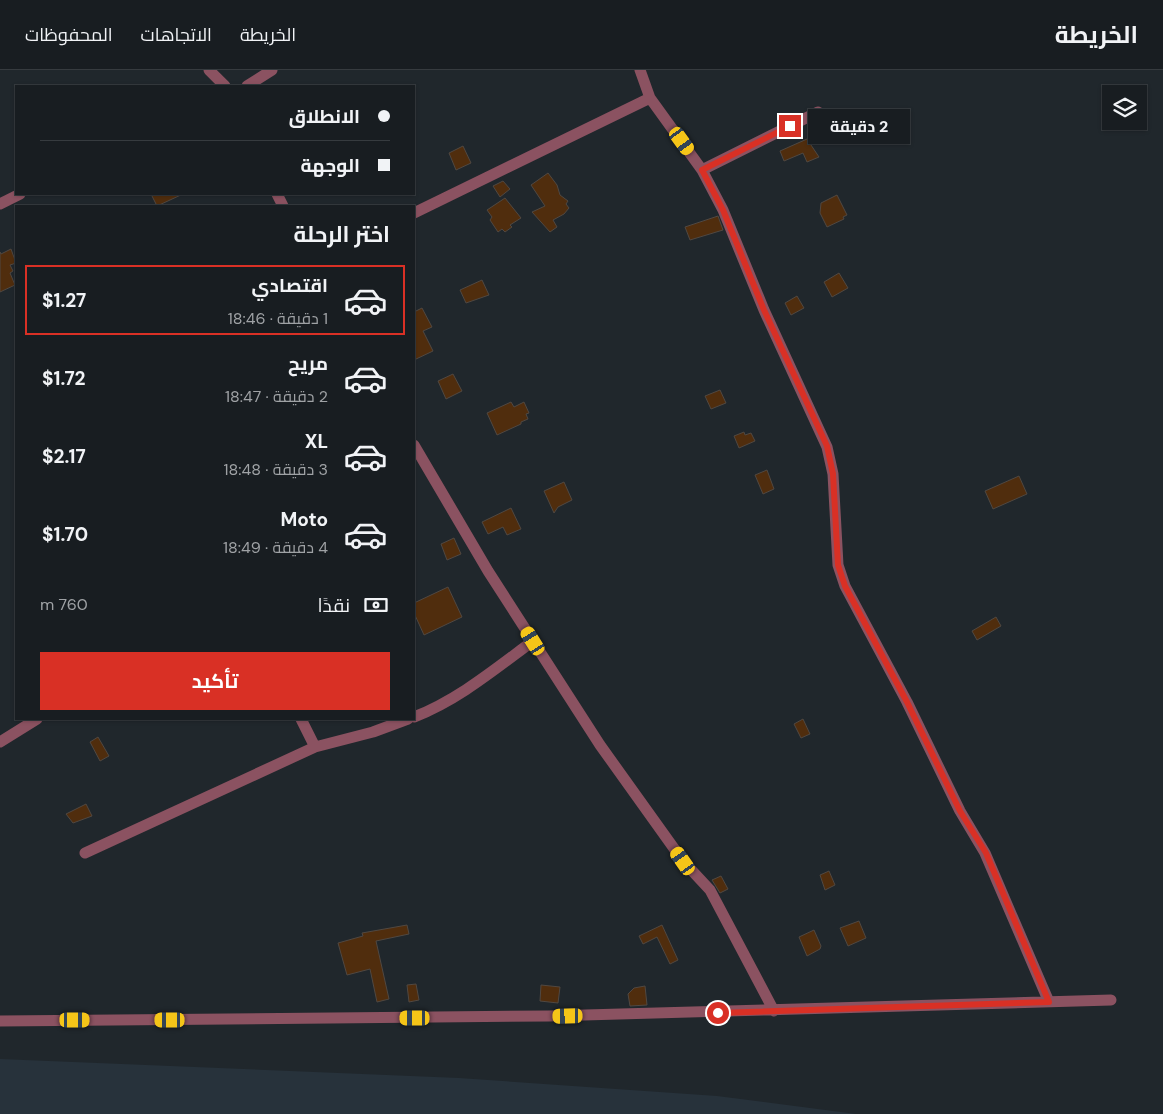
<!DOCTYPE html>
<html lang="ar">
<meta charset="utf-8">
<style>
body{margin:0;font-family:"DM Sans",Cairo,sans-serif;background:#252a2e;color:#f1f3f6;direction:rtl;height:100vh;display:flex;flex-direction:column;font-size:19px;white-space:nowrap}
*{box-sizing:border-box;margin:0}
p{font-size:16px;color:#9fa2a5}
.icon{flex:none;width:28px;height:28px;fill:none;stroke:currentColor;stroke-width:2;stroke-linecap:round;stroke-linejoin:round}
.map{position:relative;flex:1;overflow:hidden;direction:ltr}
.panel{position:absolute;left:15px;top:135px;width:400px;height:515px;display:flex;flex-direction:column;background:#181d21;border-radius:0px;box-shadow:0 1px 4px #0004,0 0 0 1px #363b3f;direction:rtl}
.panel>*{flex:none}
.hud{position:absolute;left:15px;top:15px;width:400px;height:110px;border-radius:0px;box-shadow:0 1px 4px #0004,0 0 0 1px #363b3f;direction:rtl;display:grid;align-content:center;height:110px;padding:0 25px;background:#181d21}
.tools{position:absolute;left:1102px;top:15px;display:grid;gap:10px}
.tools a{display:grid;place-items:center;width:45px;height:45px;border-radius:0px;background:#181d21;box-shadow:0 1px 4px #0004,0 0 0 1px #363b3f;font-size:25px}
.end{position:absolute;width:22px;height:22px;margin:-11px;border:6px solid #d93025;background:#fff;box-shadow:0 0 0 2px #fff}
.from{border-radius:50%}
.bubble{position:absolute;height:35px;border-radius:0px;background:#181d21;box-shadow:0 1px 4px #0004,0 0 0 1px #363b3f;font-size:16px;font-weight:700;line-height:35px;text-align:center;direction:rtl}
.car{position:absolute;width:15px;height:30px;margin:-15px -8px;border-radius:6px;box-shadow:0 0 4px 1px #0007;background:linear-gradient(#f5c518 24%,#345 0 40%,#f5c518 0 76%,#345 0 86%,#f5c518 0)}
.hud b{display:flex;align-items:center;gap:18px;height:48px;font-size:19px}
.hud b+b{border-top:1px solid #363b3f}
.hud i{width:12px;height:12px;background:#f1f3f6}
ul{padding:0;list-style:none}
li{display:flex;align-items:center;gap:15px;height:70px;margin:0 10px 8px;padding:0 15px;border:2px solid transparent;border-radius:0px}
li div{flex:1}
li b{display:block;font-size:19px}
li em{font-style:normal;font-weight:700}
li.selected{border-color:#d93025}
li>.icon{width:45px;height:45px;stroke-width:1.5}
h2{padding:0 25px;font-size:22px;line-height:60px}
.pay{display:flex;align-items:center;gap:12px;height:55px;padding:0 25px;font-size:19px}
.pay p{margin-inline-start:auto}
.action{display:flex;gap:10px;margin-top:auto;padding:10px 25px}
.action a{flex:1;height:58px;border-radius:0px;background:#d93025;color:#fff;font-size:20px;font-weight:700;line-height:58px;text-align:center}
header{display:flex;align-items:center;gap:30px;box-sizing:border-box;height:70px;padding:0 25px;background:#181d21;border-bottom:1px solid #363b3f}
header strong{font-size:24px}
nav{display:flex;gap:28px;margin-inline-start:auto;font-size:18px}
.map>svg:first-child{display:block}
</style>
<header>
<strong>الخريطة</strong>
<nav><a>الخريطة</a><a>الاتجاهات</a><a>المحفوظات</a></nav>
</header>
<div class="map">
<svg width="1163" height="1044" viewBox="0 0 1163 1044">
<rect width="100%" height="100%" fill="#20272c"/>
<path fill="#27323b" d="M0,989L459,1008L717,1026L856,1044H0Z"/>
<path fill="#502d0d" stroke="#504842" d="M807,69L819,87L807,92L803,83L784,91L780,81Z
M463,76L471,93L456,100L449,83Z
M548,103L557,115L560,125L568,131L566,134L569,138L564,144L553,150L557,157L550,162L532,142L545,136L531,115Z
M503,111L510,119L500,127L493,116Z
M151,124H183L157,136Z
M837,125L847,145L843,147L844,149L827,157L820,143L821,133Z
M505,128L521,148L510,155L512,157L505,162L502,159L498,162L490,150L492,147L487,140Z
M718,146L723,160L690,170L685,157Z
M11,179L16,193L10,195L13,201L10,203L15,215L0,222V182L1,184Z
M839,203L848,218L832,227L824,212Z
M482,210L489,225L466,233L460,220Z
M797,226L804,238L791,245L785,233Z
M422,238L432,257L423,261L433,281L414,290V242Z
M453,304L462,321L446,329L438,311Z
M720,320L726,333L711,339L705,326Z
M511,332L514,337L524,332L529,343L526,344L528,349L521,352V354L497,365L487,343Z
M744,362L745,365L751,363L755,371L739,378L734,366Z
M767,400L774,419L763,424L755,405Z
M1019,406L1027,424L993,439L985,421Z
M564,412L572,430L558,437L554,443L544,421Z
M511,438L521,459L507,465L503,457L488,464L482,452Z
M454,468L461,484L447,490L441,474Z
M448,517L462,547L424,565L414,543V533Z
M996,547L1001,556L977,570L972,561Z
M803,649L810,664L801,668L794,654Z
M98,667L109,686L100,691L90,672Z
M86,734L92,746L73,753L66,744Z
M829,801L835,815L825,820L820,805Z
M721,806L728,819L720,823L712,810Z
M859,851L866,868L848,876L840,858Z
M407,855L409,864L376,871L389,929L377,932L370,899L347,905L338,873L363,866L362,863Z
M662,855L678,890L670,894L657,867L643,874L639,866Z
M814,860L821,876L820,879L807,886L799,867Z
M416,914L419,930L409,932L407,915Z
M541,915L560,917L558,933L540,931Z
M645,916L647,935L630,936L628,924L634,918Z"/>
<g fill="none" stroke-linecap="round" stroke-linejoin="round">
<path stroke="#8b5261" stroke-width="11" d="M209,0L225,16
M640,0L650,28L702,100L818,42
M247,16L272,0
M702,100L723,140L764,240L827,377L833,404L838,495L845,516L907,632L960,741L985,783L1049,932
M277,124L283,136
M0,134L20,124
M414,143L650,28
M414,375L488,501L600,675L683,791L710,820L774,941
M414,647C458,630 495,599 533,571
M301,649L315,677L373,662L408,649
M0,672L37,649
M85,783L315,677
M0,951L549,946L1111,930"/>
</g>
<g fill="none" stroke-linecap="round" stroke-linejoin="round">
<path stroke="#d93025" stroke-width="6" d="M718,943L1049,932L986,783L960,741L907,632L845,516L838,495L833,404L827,376L764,240L723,140L702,100L790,56"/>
</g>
</svg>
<div class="tools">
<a><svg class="icon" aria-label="layers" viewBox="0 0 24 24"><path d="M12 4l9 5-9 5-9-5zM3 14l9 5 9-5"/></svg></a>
</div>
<i class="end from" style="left:718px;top:943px"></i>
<i class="end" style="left:790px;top:56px"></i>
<div class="bubble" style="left:808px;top:39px;width:102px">2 دقيقة</div>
<i class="car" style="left:682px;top:71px;rotate:144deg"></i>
<i class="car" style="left:533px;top:571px;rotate:328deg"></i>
<i class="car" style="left:683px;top:791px;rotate:325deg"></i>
<i class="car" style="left:568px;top:946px;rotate:269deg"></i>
<i class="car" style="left:415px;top:948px;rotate:270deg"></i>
<i class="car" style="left:75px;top:950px;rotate:90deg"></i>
<i class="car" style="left:170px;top:950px;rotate:270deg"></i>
<div class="hud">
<b><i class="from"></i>الانطلاق</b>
<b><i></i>الوجهة</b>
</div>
<section class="panel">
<h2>اختر الرحلة</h2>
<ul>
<li class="selected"><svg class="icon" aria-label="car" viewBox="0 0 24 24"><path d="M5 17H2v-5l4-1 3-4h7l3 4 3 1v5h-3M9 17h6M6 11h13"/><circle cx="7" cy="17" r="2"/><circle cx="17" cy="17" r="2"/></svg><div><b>اقتصادي</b><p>1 دقيقة · 18:46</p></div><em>$1.27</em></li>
<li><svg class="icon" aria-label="car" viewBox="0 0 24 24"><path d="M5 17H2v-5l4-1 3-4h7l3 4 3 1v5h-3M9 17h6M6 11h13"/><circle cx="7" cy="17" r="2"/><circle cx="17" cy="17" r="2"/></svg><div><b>مريح</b><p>2 دقيقة · 18:47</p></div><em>$1.72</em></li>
<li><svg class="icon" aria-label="car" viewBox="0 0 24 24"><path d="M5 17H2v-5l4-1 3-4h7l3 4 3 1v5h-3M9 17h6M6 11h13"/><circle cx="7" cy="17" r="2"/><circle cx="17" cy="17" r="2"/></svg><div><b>XL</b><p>3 دقيقة · 18:48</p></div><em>$2.17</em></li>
<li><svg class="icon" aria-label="car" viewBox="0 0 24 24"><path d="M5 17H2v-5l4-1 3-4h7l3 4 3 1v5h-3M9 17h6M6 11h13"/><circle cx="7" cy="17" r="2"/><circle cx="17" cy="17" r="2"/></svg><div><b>Moto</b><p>4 دقيقة · 18:49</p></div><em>$1.70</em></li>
</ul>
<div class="pay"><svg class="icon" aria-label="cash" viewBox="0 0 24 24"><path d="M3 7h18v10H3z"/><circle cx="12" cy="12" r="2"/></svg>نقدًا<p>760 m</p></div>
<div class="action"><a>تأكيد</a></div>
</section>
</div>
